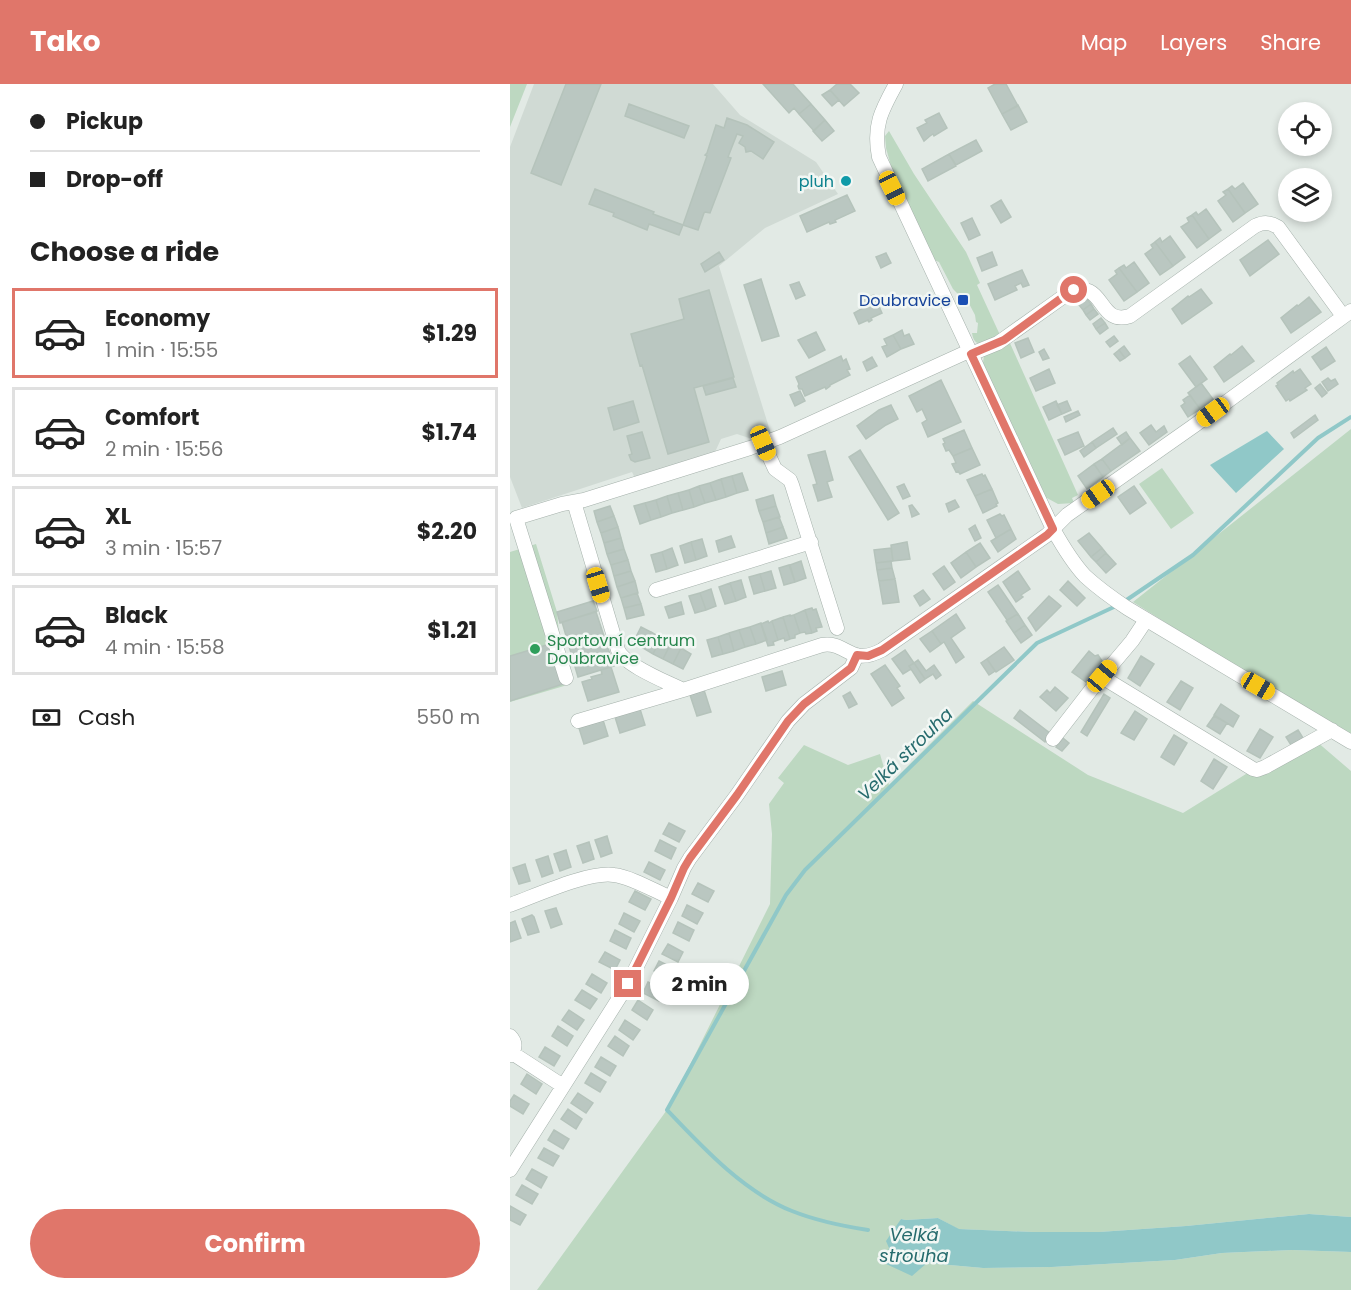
<!DOCTYPE html>
<meta charset="utf-8">
<style>
body{margin:0;font-family:Poppins,sans-serif;background:#f6f6f6;color:#222;height:100vh;display:flex;flex-direction:column;font-size:22px;white-space:nowrap}
*{box-sizing:border-box;margin:0}
p{font-size:20px;color:#767676}
.icon{flex:none;width:33px;height:33px;fill:none;stroke:currentColor;stroke-width:2;stroke-linecap:round;stroke-linejoin:round}
.map{position:relative;flex:1;overflow:hidden}
.details{display:flex;flex-direction:column;background:#fff;width:510px}
.details>*{flex:none}
.top-card{display:grid;align-content:center;height:132px;padding:0 30px;background:#fff}
.fabs{position:absolute;left:768px;top:18px;display:grid;gap:12px}
.fabs a{display:grid;place-items:center;width:54px;height:54px;border-radius:50%;background:#fff;box-shadow:0 3px 9px #0003;font-size:30px}
.end{position:absolute;width:27px;height:27px;margin:-14px;border:8px solid #e0766a;background:#fff;box-shadow:0 0 0 3px #fff}
.from{border-radius:50%}
.bubble{position:absolute;height:42px;border-radius:21px;background:#fff;box-shadow:0 3px 9px #0003;font-size:20px;font-weight:700;line-height:42px;text-align:center}
.car{position:absolute;width:18px;height:36px;margin:-18px -9px;border-radius:8px;box-shadow:0 0 4px 2px #0007;background:linear-gradient(#f5c518 24%,#345 0 40%,#f5c518 0 76%,#345 0 86%,#f5c518 0)}
.top-card b{display:flex;align-items:center;gap:21px;height:57px;font-size:22px}
.top-card b+b{border-top:2px solid #e0e0e0}
.top-card i{width:15px;height:15px;background:#222}
ul{padding:0;list-style:none}
li{display:flex;align-items:center;gap:18px;height:90px;margin:0 12px 9px;padding:0 18px;border:3px solid #e0e0e0;border-radius:0px}
li div{flex:1}
li b{display:block;font-size:22px}
li em{font-style:normal;font-weight:700}
li.active{border-color:#e0766a}
li>.icon{width:54px;height:54px;stroke-width:1.5}
h2{padding:0 30px;font-size:27px;line-height:72px}
.pay{display:flex;align-items:center;gap:15px;height:66px;padding:0 30px;font-size:22px}
.pay p{margin-inline-start:auto}
.primary-button{display:flex;gap:12px;margin-top:auto;padding:12px 30px}
.primary-button a{flex:1;height:69px;border-radius:36px;background:#e0766a;color:#fff;font-size:24px;font-weight:700;line-height:69px;text-align:center}
header{display:flex;align-items:center;gap:36px;box-sizing:border-box;height:84px;padding:0 30px;background:#e0766a;color:#fff}
header strong{font-size:28px}
nav{display:flex;gap:33px;margin-inline-start:auto;font-size:21px}
main{display:flex;flex:1;min-height:0}
.map>svg:first-child{display:block}
</style>
<header>
<strong>Tako</strong>
<nav><a>Map</a><a>Layers</a><a>Share</a></nav>
</header>
<main>
<section class="details">
<div class="top-card">
<b><i class="from"></i>Pickup</b>
<b><i></i>Drop-off</b>
</div>
<h2>Choose a ride</h2>
<ul>
<li class="active"><svg class="icon" aria-label="car" viewBox="0 0 24 24"><path d="M5 17H2v-5l4-1 3-4h7l3 4 3 1v5h-3M9 17h6M6 11h13"/><circle cx="7" cy="17" r="2"/><circle cx="17" cy="17" r="2"/></svg><div><b>Economy</b><p>1 min · 15:55</p></div><em>$1.29</em></li>
<li><svg class="icon" aria-label="car" viewBox="0 0 24 24"><path d="M5 17H2v-5l4-1 3-4h7l3 4 3 1v5h-3M9 17h6M6 11h13"/><circle cx="7" cy="17" r="2"/><circle cx="17" cy="17" r="2"/></svg><div><b>Comfort</b><p>2 min · 15:56</p></div><em>$1.74</em></li>
<li><svg class="icon" aria-label="car" viewBox="0 0 24 24"><path d="M5 17H2v-5l4-1 3-4h7l3 4 3 1v5h-3M9 17h6M6 11h13"/><circle cx="7" cy="17" r="2"/><circle cx="17" cy="17" r="2"/></svg><div><b>XL</b><p>3 min · 15:57</p></div><em>$2.20</em></li>
<li><svg class="icon" aria-label="car" viewBox="0 0 24 24"><path d="M5 17H2v-5l4-1 3-4h7l3 4 3 1v5h-3M9 17h6M6 11h13"/><circle cx="7" cy="17" r="2"/><circle cx="17" cy="17" r="2"/></svg><div><b>Black</b><p>4 min · 15:58</p></div><em>$1.21</em></li>
</ul>
<div class="pay"><svg class="icon" aria-label="cash" viewBox="0 0 24 24"><path d="M3 7h18v10H3z"/><circle cx="12" cy="12" r="2"/></svg>Cash<p>550 m</p></div>
<div class="primary-button"><a>Confirm</a></div>
</section>
<div class="map">
<svg width="841" height="1206" viewBox="0 0 841 1206">
<rect width="100%" height="100%" fill="#e2eae5"/>
<path fill="#d0dad4" d="M24,0H203L230,31L306,78L328,110L255,144L209,182L261,350L245,356L227,350L211,355L205,368L125,394L122,388L12,424L0,393V63Z"/>
<path fill="#bdd8c1" d="M0,0H17L0,43Z
M379,47L404,90L456,168L470,199L467,201L490,251C478,256 465,268 462,249H467L468,239L466,238L465,231L454,210L450,212L443,205L429,178L424,176L382,86L376,64L375,52Z
M499,257L568,411L562,414L564,419L548,420L535,413L473,279L474,271Z
M841,345V651L766,608L623,518Z
M652,384L684,429L661,445L629,400Z
M26,460L47,528L54,602L0,618V468Z
M463,617L578,691L673,729L799,651L841,687V1133L799,1130L676,1142L589,1148H523L448,1145L428,1134L396,1136L391,1135L374,1179H417L473,1184L542,1183L665,1176L712,1169L782,1166L841,1168V1206H27L159,1023L260,820L262,750L259,720L274,699L268,694L294,661L338,681L370,670L379,701Z"/>
<path fill="#90c8c8" d="M757,347L774,365L726,409L700,381Z
M799,1130L841,1133V1168L782,1166L712,1169L665,1176L542,1183L473,1184L417,1179L402,1192L374,1179L379,1164L376,1157L391,1135L396,1136L428,1134L449,1145L523,1148H589L676,1142Z"/>
<g fill="none" stroke-linecap="round" stroke-linejoin="round">
<path stroke="#90c8c8" stroke-width="4" d="M615,517L683,471L808,354L841,333
M358,1146C332,1142 307,1137 282,1127C234,1108 193,1064 157,1026L276,811L295,786L527,559L606,522"/>
</g>
<path fill="#bac7c1" stroke="#b5c3bb" stroke-width="1.5" d="M56,0H91L51,101L21,89Z
M253,0H283L301,20L289,30L284,24L279,29Z
M327,0H340L349,9L334,22L320,6Z
M485,0H496L508,22L492,30L478,4Z
M320,6L329,16L322,22L312,11Z
M119,20L179,42L174,54L115,32Z
M301,20L315,36L304,47L289,30Z
M508,21L517,38L501,46L492,30Z
M429,29L437,44L424,52L423,50L420,52L414,57L407,44L417,39L415,36Z
M217,34L237,41L264,58L253,75L241,67L236,68L235,63L229,59L233,52L227,50L218,73L221,74L200,129L195,128L194,129L188,146L173,141L197,72L195,71L197,69L206,41L214,44Z
M315,36L324,47L312,57L303,47Z
M466,56L472,67L446,81L439,70Z
M439,70L446,82L418,97L412,85Z
M733,99L748,120L735,129L718,105L722,102L725,105Z
M85,105L144,128L143,130L173,141L169,151L139,140L137,146L103,132L104,129L79,120Z
M718,105L735,129L723,138L708,117L716,111L713,108Z
M337,111L345,127L325,136L326,138L320,140L319,138L297,148L290,132Z
M491,116L501,133L491,139L481,122Z
M696,125L711,146L699,155L682,131L686,128L688,131Z
M682,131L699,155L687,164L671,143L679,138L677,134Z
M462,134L470,151L459,156L451,139Z
M660,152L675,173L663,182L645,158L650,154L652,158Z
M758,156L769,170L740,192L730,176Z
M645,158L663,182L650,191L635,170L643,164L641,161Z
M209,168L214,176L195,188L191,180Z
M482,168L487,181L472,187L467,174Z
M376,169L381,179L371,184L366,173Z
M624,178L639,199L627,208L609,184L614,181L616,184Z
M609,184L627,208L614,217L599,196L607,190L605,187Z
M512,186L519,201L513,203L511,199L505,202L507,206L485,216L478,200Z
M251,195L269,252L252,257L234,201Z
M289,198L295,211L286,215L280,201Z
M691,205L702,219L672,240L662,225L678,212L679,213Z
M199,206L224,293L184,304L199,358L158,370L132,281L130,282L121,250L174,235L169,215Z
M364,211L372,229L361,234L362,236L359,238L358,236L349,240L344,229L355,223L352,216Z
M799,213L811,228L781,249L771,234L787,221L788,222Z
M577,215L581,220L573,226L569,221Z
M581,220L584,225L576,231L573,226Z
M584,225L588,230L580,236L576,231Z
M591,234L595,239L586,245L583,240Z
M595,239L598,244L590,250L586,245Z
M392,246L394,252L399,250L404,260L391,265L383,251Z
M306,248L315,266L299,274L288,256Z
M383,251L391,265L377,273L372,263L377,261L374,255Z
M604,252L608,257L600,263L596,258Z
M518,254L524,268L511,274L505,259Z
M614,262L620,270L615,274L609,266Z
M732,262L744,277L714,298L704,283L720,270L721,271Z
M816,263L825,277L811,286L802,273Z
M534,265L539,274L533,276L529,268Z
M609,266L615,274L610,277L604,270Z
M331,272L333,277L336,275L340,285L337,286L340,291L320,301V302L316,305L315,303L295,312L292,305H289L288,302L289,300L286,293Z
M680,272L697,295L686,303L669,280Z
M362,273L367,282L357,287L353,278Z
M539,285L545,299L526,307L520,294Z
M790,285L801,300L795,304L797,306L780,317L779,315L776,317L766,302L768,301L767,299L783,287L784,289Z
M223,294L226,303L196,311L193,302Z
M818,294L821,297L825,295L828,300L818,307L812,298Z
M431,296L451,338L418,353L412,339L417,336L412,325L407,328L399,312Z
M691,299L703,315L690,325L678,309Z
M810,300L817,309L812,313L805,304Z
M290,307L295,317L285,322L280,311Z
M680,311L690,325L678,333L671,322L675,319L673,316Z
M123,317L129,338L104,346L98,324Z
M546,317L552,330L539,336L533,323Z
M557,317L561,326L552,330L547,321Z
M381,321L388,335L376,341L356,355L347,342L369,326Z
M568,327L570,331L556,338L554,333Z
M805,331L808,336L784,354L781,349Z
M641,341L646,348L654,342L657,348L639,361L630,349Z
M603,344L607,350L586,364L582,358Z
M454,346L462,364L443,372L439,366L436,367L433,360L435,359L433,355Z
M132,348L140,374L125,378L121,376L119,371L122,370L117,352Z
M568,348L574,362L555,371L548,356Z
M616,348L620,354L612,361L607,354Z
M620,354L630,367L601,387L592,375Z
M582,358L586,364L574,373L570,367Z
M462,364L470,381L450,390L448,387L446,388L442,380L446,379L443,372Z
M350,366L389,429L378,436L339,373Z
M315,367L323,396L317,398L322,413L308,417L303,401L307,400L298,371Z
M592,375L601,387L593,393L584,380Z
M584,380L593,393L577,405L568,392Z
M232,389L238,406L227,409L222,392Z
M472,390L473,392L475,391L482,405L465,412L457,396Z
M222,392L227,409L216,413L211,395Z
M211,395L216,413L206,416L200,399Z
M200,399L206,416L195,419L189,402Z
M394,400L400,412L393,415L387,403Z
M189,402L195,419L184,423L179,406Z
M624,402L636,419L620,430L608,413Z
M482,405L488,419L486,420L487,422L473,429L465,412Z
M179,406L184,423L173,426L168,409Z
M168,409L173,426L162,429L157,412Z
M263,411L266,422L249,427L246,416Z
M157,412L162,429L151,433L146,416Z
M146,416L151,433L141,436L135,419Z
M445,416L449,423L439,428L436,420Z
M135,419L141,436L130,440L124,422Z
M402,421L409,430L402,433L399,422Z
M100,422L104,432L87,438L84,427Z
M266,422L270,433L253,438L249,427Z
M490,430L492,432L494,431L501,445L486,454L477,436Z
M104,432L108,443L91,449L87,438Z
M269,433L273,443L256,449L253,438Z
M465,441L471,454L465,457L459,445Z
M108,443L111,454L94,459L91,449Z
M273,443L277,454L259,460L256,449Z
M501,445L506,455L488,468L481,457Z
M579,449L592,464L581,473L568,457Z
M221,452L225,463L209,468L206,457Z
M111,454L114,465L97,470L94,459Z
M192,455L197,472L186,476L181,458Z
M181,458L186,476L175,479L170,462Z
M397,458L400,475L383,477L381,461Z
M470,459L480,474L466,483L456,468Z
M162,464L168,481L157,485L152,468Z
M381,464L383,477L366,479L364,466Z
M592,464L596,469L586,478L581,473Z
M114,465L118,476L101,481L97,470Z
M152,468L157,485L146,488L141,471Z
M456,468L466,483L451,494L441,479Z
M596,469L606,480L596,489L586,478Z
M118,476L121,487L104,492L101,481Z
M291,477L296,494L285,498L280,481Z
M381,477L382,484L367,486L366,479Z
M279,481L285,498L274,501L269,484Z
M434,482L445,498L434,506L423,490Z
M382,484L385,495L369,497L367,486Z
M121,487L125,497L107,503L104,492Z
M261,487L266,504L255,507L250,490Z
M508,487L520,505L511,511L513,513L506,518L493,498Z
M250,490L255,507L244,510L239,493Z
M385,495L389,518L373,520L369,497Z
M231,496L236,513L226,517L220,499Z
M125,497L128,509L111,514L107,503Z
M558,497L575,514L567,522L550,506Z
M220,499L226,517L215,520L209,503Z
M488,501L508,530L497,536L478,508Z
M201,505L206,522L196,526L190,509Z
M413,506L420,515L410,522L404,512Z
M127,509L131,520L114,524L111,514Z
M190,509L196,526L185,529L179,512Z
M539,512L551,522L526,547L518,534Z
M83,517L87,527L50,539L47,528Z
M171,518L174,530L159,534L155,523Z
M131,520L134,531L117,535L114,524Z
M302,524L303,526L306,525L312,543L306,544L307,547L302,549L295,526Z
M295,526L302,549L296,550L295,548L290,549L284,531Z
M86,528L104,582L68,593L52,538Z
M446,530L455,544L441,554L454,573L446,579L434,558L431,560L422,547Z
M508,530L515,541L504,549L496,537Z
M280,531V532L284,531L290,549L285,551V554L280,555L273,533Z
M273,533L280,555L275,557L274,554L268,556L262,537Z
M258,537L259,539L262,537L268,556L263,558L264,561L258,562L251,540Z
M251,539L257,556L246,560L240,543Z
M515,541L522,551L511,559L504,549Z
M131,543L141,548L133,564L123,559Z
M240,543L246,560L235,563L229,546Z
M229,546L235,563L224,567L219,549Z
M422,547L431,560L420,568L410,555Z
M141,548L151,554L143,570L133,564Z
M219,549L224,567L213,570L208,553Z
M208,553L213,570L202,573L197,556Z
M151,554L161,559L153,575L143,570Z
M161,559L171,564L163,580L153,575Z
M40,560L53,600L0,617V572Z
M494,563L504,576L486,588L477,575Z
M171,564L181,570L173,585L163,580Z
M395,566L404,579L399,582L401,585L393,590L382,575Z
M579,567L585,572L588,571L592,577L576,598L562,588Z
M631,572L644,580L630,602L618,594Z
M477,575L485,587L479,591L471,579Z
M408,576L416,587L424,581L431,591L426,595L423,590L415,595L404,579Z
M404,579L415,595L410,599L399,582Z
M375,581L390,602L387,604L394,614L382,622L361,590Z
M101,583L109,608L78,617L72,598L82,595L81,593L92,590L91,586Z
M272,587L276,601L256,607L252,593Z
M671,597L683,604L670,626L657,618Z
M545,603L558,614L546,627L530,613L537,606L540,609Z
M194,606L201,628L187,632L180,611Z
M340,608L347,620L339,624L333,612Z
M594,610L600,614L577,652L571,648Z
M711,620L729,632L723,643L704,631Z
M130,625L135,641L110,649L105,633Z
M510,626L541,650L535,658L504,634Z
M625,627L637,635L624,656L611,649Z
M704,632L717,639L710,650L697,642Z
M93,636L98,652L74,660L69,644Z
M750,645L763,653L750,674L737,667Z
M788,646L793,654L781,661L776,653Z
M664,651L677,659L664,681L651,673Z
M553,654L559,659L552,667L546,663Z
M704,675L717,683L703,705L691,697Z
M159,739L175,747L169,758L153,750Z
M97,752L102,769L91,773L85,756Z
M150,756L166,764L161,775L145,767Z
M79,758L84,775L73,779L67,762Z
M56,766L61,783L50,787L44,770Z
M38,772L43,789L32,793L26,776Z
M139,778L155,786L150,796L134,788Z
M15,780L20,797L9,800L3,784Z
M188,799L204,807L198,818L182,810Z
M125,807L141,815L135,826L119,818Z
M177,821L193,829L187,840L172,832Z
M46,824L52,840L41,844L35,827Z
M114,829L130,837L124,848L109,840Z
M22,831L24,833L29,848L18,851L12,835Z
M5,837L11,854L0,858V839Z
M168,838L184,846L179,857L163,849Z
M105,846L121,854L116,865L100,857Z
M158,860L173,868L168,878L152,870Z
M95,868L110,876L105,886L89,878Z
M149,877L165,885L159,895L144,887Z
M82,890L97,899L91,909L76,900Z
M138,898L154,907L149,917L133,909Z
M72,906L87,915L80,925L65,916Z
M128,916L143,926L137,936L122,926Z
M59,926L74,936L67,946L52,936Z
M115,936L130,946L123,956L109,946Z
M48,942L63,952L57,962L42,952Z
M105,952L119,962L113,972L98,962Z
M35,963L50,972L44,982L29,973Z
M91,973L106,982L100,992L85,983Z
M81,989L96,998L90,1008L75,999Z
M17,990L32,1000L26,1010L11,1000Z
M68,1009L83,1019L76,1029L61,1019Z
M4,1011L19,1020L13,1030L0,1022V1017Z
M58,1025L72,1035L66,1045L51,1035Z
M44,1046L59,1055L53,1065L38,1056Z
M34,1064L49,1072L43,1082L28,1074Z
M22,1085L37,1093L31,1104L16,1095Z
M12,1101L28,1110L22,1120L6,1111Z
M0,1122L16,1131L10,1141L0,1136Z"/>
<g fill="none" stroke-linecap="round" stroke-linejoin="round">
<defs>
<path id="minor" d="M386,0C371,27 363,42 369,73L543,445C552,461 562,478 575,492C588,504 602,514 617,524L841,658
M461,270L488,259L557,210C596,191 586,243 620,232L745,142C754,138 759,138 768,143L833,232
M253,359L265,385L280,396L282,401L327,544
M64,418L108,566C114,581 157,598 173,606L312,561C337,557 340,583 372,566L537,451L557,431L685,341L841,227
M146,506L301,458
M592,593L743,685L747,686L755,683L822,646
M56,594L6,434L52,420L74,416L240,364L270,353L459,267
M68,637L173,606
M543,655L584,602L622,557L636,536
M0,821C25,812 79,787 104,791C121,793 145,807 161,814
M0,952C6,958 6,965 0,971
M2,969L53,1002
M0,1086L118,900L161,814L174,784L180,774L227,711L278,637L294,620L341,584L347,571"/>
</defs>
<use href="#minor" stroke="#a5b1ab" stroke-width="15"/>
<use href="#minor" stroke="#fff" stroke-width="14"/>
</g>
<g fill="none" stroke-linecap="round" stroke-linejoin="round">
<path stroke="#e0766a" stroke-width="8" d="M118,900L161,814L174,784L180,774L227,711L278,637L294,620L341,584L347,571L358,572L372,566L537,451L543,445L461,270L494,256L557,210L564,206"/>
</g>
<circle fill="#0f9aa8" stroke="#f2f7f4" stroke-width="2" cx="336" cy="97" r="6"/>
<rect fill="#1a4fb4" stroke="#f2f7f4" stroke-width="2" x="447" y="210" width="12" height="12" rx="3"/>
<circle fill="#2e9e5b" stroke="#f2f7f4" stroke-width="2" cx="25" cy="565" r="6"/>
<g text-anchor="middle" dominant-baseline="central" stroke-width="5" stroke-linejoin="round" paint-order="stroke">
<g font-size="16" fill="#0d838f" stroke="#f2f7f4" text-anchor="end">
<text x="324" y="97">pluh</text>
</g>
<g font-size="16" fill="#164399" stroke="#f2f7f4" text-anchor="end">
<text x="441" y="216">Doubravice</text>
</g>
<g font-size="16" fill="#27864d" stroke="#f2f7f4" text-anchor="start">
<text x="37" y="556">Sportovní centrum<tspan x="37" dy="18">Doubravice</tspan></text>
</g>
<g font-size="18" font-style="italic" fill="#266b6d" stroke="#f2f7f4">
<text transform="translate(395 670) rotate(-44)">Velká strouha</text>
<text x="404" y="1150">Velká<tspan x="404" dy="21">strouha</tspan></text>
</g>
</g>
</svg>
<div class="fabs">
<a><svg class="icon" aria-label="locate" viewBox="0 0 24 24"><circle cx="12" cy="12" r="6"/><path d="M12 2v4M12 18v4M2 12h4M18 12h4"/></svg></a>
<a><svg class="icon" aria-label="layers" viewBox="0 0 24 24"><path d="M12 4l9 5-9 5-9-5zM3 14l9 5 9-5"/></svg></a>
</div>
<i class="end from" style="left:564px;top:206px"></i>
<i class="end" style="left:118px;top:900px"></i>
<div class="bubble" style="left:140px;top:879px;width:99px">2 min</div>
<i class="car" style="left:382px;top:104px;rotate:154deg"></i>
<i class="car" style="left:703px;top:328px;rotate:234deg"></i>
<i class="car" style="left:253px;top:359px;rotate:157deg"></i>
<i class="car" style="left:588px;top:410px;rotate:235deg"></i>
<i class="car" style="left:88px;top:501px;rotate:163deg"></i>
<i class="car" style="left:592px;top:592px;rotate:40deg"></i>
<i class="car" style="left:748px;top:602px;rotate:120deg"></i>
</div>
</main>
